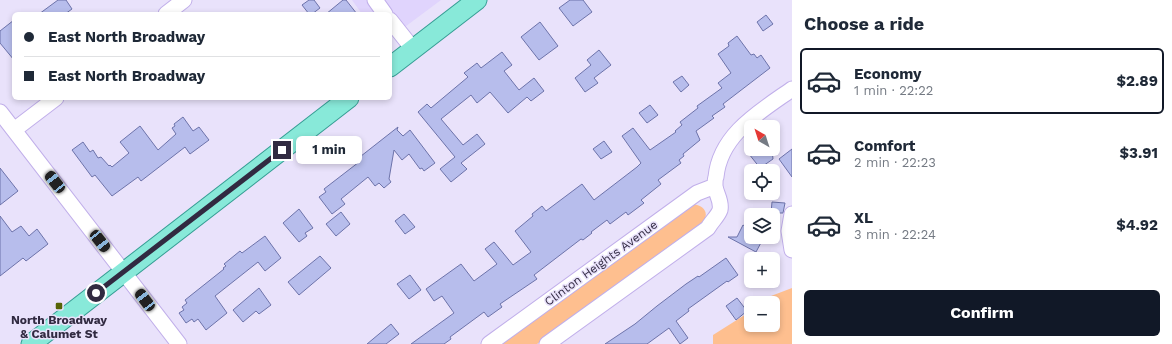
<!DOCTYPE html>
<meta charset="utf-8">
<style>
body{margin:0;font-family:"Work Sans",sans-serif;background:#f6f6f7;color:#1f2937;height:100vh;display:flex;flex-direction:column;font-size:15px;white-space:nowrap}
*{box-sizing:border-box;margin:0}
p{font-size:13px;color:#747a83}
.icon{flex:none;width:22px;height:22px;fill:none;stroke:currentColor;stroke-width:2;stroke-linecap:round;stroke-linejoin:round}
.map{position:relative;flex:1;overflow:hidden}
.sheet{display:flex;flex-direction:column;background:#fff;width:380px}
.sheet>*{flex:none}
.banner{position:absolute;left:12px;top:12px;width:380px;height:88px;border-radius:6px;box-shadow:0 2px 6px #0003;display:grid;align-content:center;height:88px;padding:0 12px;background:#fff}
.needle{width:26px;rotate:321deg}
.fabs{position:absolute;left:744px;top:120px;display:grid;gap:8px}
.fabs a{display:grid;place-items:center;width:36px;height:36px;border-radius:6px;background:#fff;box-shadow:0 2px 6px #0003;font-size:20px}
.end{position:absolute;width:18px;height:18px;margin:-9px;border:5px solid #312a41;background:#fff;box-shadow:0 0 0 2px #fff}
.from{border-radius:50%}
.bubble{position:absolute;height:28px;border-radius:6px;background:#fff;box-shadow:0 2px 6px #0003;font-size:13px;font-weight:700;line-height:28px;text-align:center}
.car{position:absolute;width:12px;height:24px;margin:-12px -6px;border-radius:5px;box-shadow:0 0 3px 1px #0007;background:linear-gradient(#222 24%,#8ab4d8 0 40%,#222 0 76%,#8ab4d8 0 86%,#222 0)}
.banner b{display:flex;align-items:center;gap:14px;height:38px;font-size:15px}
.banner b+b{border-top:1px solid #e0e1e3}
.banner i{width:10px;height:10px;background:#1f2937}
ul{padding:0;list-style:none}
li{display:flex;align-items:center;gap:12px;height:66px;margin:0 8px 6px;padding:0 4px;border:2px solid transparent;border-radius:6px}
li div{flex:1}
li b{display:block;font-size:15px}
li em{font-style:normal;font-weight:700}
li.on{border-color:#111827}
li>.icon{width:36px;height:36px;stroke-width:1.5}
h2{padding:0 12px;font-size:18px;line-height:48px}
.action{display:flex;gap:8px;margin-top:auto;padding:8px 12px}
.action a{flex:1;height:46px;border-radius:6px;background:#111827;color:#fff;font-size:16px;font-weight:700;line-height:46px;text-align:center}
main{display:flex;flex:1;min-height:0}
.map>svg:first-child{display:block}
</style>
<main>
<div class="map">
<svg width="792" height="344" viewBox="0 0 792 344">
<rect width="100%" height="100%" fill="#e9e2fb"/>
<path fill="#e0d4fd" d="M352,0H441L390,38V14H362Z"/>
<path fill="#febf8f" d="M692,204C706,205 710,215 701,225L537,344H502L505,340Z
M792,288V344H713V335L751,311V325H773V303H762L771,296Z"/>
<path fill="#b7bdec" stroke="#6d73aa" d="M58,0H66L72,9L65,14H39Z
M309,0H314L320,8L312,14H309L302,5Z
M343,0H346L357,14H326Z
M570,0H583L592,12L573,26L559,8Z
M766,15L773,24L763,31L757,22Z
M14,20V60L0,43V31Z
M540,22L558,46L539,60L521,37Z
M737,36L751,55L754,54L757,58L761,55L770,68L723,104L725,107L712,116L714,118L696,131L700,140L683,154L684,156L679,160L681,163L658,180L661,184L641,200L644,203L628,215L626,212L610,224L607,220L591,232L592,233L583,240L581,239L534,275L537,279L500,304L502,307L488,317L484,312L450,337L451,339L444,344H411L454,313L442,296L434,301L426,289L461,264L474,281L497,264L485,249L494,242L513,265L531,252L515,231L533,216L532,214L542,206L546,211L582,184L594,200L637,167L641,163L622,136L633,128L650,150L676,132L675,131L682,125L680,122L698,108L697,106L722,88L718,83L731,73L718,54L729,46L728,43Z
M599,50L611,65L594,78L598,83L585,92L575,78L591,65L587,60Z
M502,52L512,65L504,71L519,90L534,78L544,91L531,101L527,97L508,113L490,92L477,103L471,95L441,119L463,145L477,134L485,144L461,163L467,169L451,182L440,169L455,157L418,112L427,104L431,108L468,77L464,73L477,63L481,68Z
M682,76L689,85L681,92L673,82Z
M650,105L658,115L647,123L639,113Z
M183,117L193,131L199,127L209,140L190,154L185,147L141,181L138,177L112,196L95,175L92,177L72,150L83,142L90,152L93,150L98,158L101,157L109,166L110,165L112,167L129,153L120,142L140,126L158,150L176,134L172,128L175,126L174,124Z
M398,127L397,130L403,136L410,130L435,163L424,171L422,168L420,169L409,154L402,160L394,150L389,179L391,182L384,188L379,183L375,186L368,177L341,199L345,204L332,214L319,197L326,192L324,189L359,162L356,160Z
M604,141L612,152L601,159L593,149Z
M756,149H772L773,159L760,168L749,154Z
M792,149V177L779,159Z
M0,168L18,191L0,205Z
M772,202L785,203L783,213H771Z
M299,209L313,228L305,233L307,236L299,242L283,223Z
M341,212L350,224L336,236L326,224Z
M404,214L415,227L405,234L395,221Z
M0,216L12,232L21,226L29,236L37,229L48,244L26,261L23,258L0,276Z
M743,225L751,230V237H764L756,252L728,237H737Z
M265,236L281,258L265,271L258,262L215,296L227,313L206,330L198,319L194,322L192,319L186,323L179,313L184,310L182,307L187,303L185,300L224,269L223,268L226,266L224,264L240,251L242,253Z
M320,256L331,268L299,295L288,282Z
M726,258L738,275L728,282L727,281L688,309L689,311L676,321L688,338L680,344L669,328L647,344H605L635,324L657,306L686,284L698,276L699,277Z
M410,275L421,290L409,299L397,284Z
M259,288L271,305L259,314L256,311L243,322L233,310Z
M737,298L747,311L736,320L726,306Z
M391,324L399,334L386,344H367Z"/>
<g fill="none" stroke-linecap="round" stroke-linejoin="round">
<defs>
<path id="minor" d="M375,0L385,14
M166,14L184,0
M390,20L413,49
M0,112L179,344
M14,130L56,98
M792,214L789,231L792,250
M489,344L697,193L715,186
M547,344L708,228C711,222 718,216 720,210C722,201 716,194 715,186C715,183 715,179 716,177C720,134 761,111 792,89"/>
<path id="major" d="M390,67L477,0
M31,344L349,98"/>
</defs>
<use href="#minor" stroke="#c1afea" stroke-width="17"/>
<use href="#major" stroke="#369d94" stroke-width="21"/>
<use href="#minor" stroke="#fff" stroke-width="15"/>
<use href="#major" stroke="#88e9d9" stroke-width="19"/>
</g>
<g fill="none" stroke-linecap="round" stroke-linejoin="round">
<path stroke="#312a41" stroke-width="5" d="M96,293L282,150"/>
</g>
<rect fill="#566306" stroke="#e9e2fb" stroke-width="1.5" x="55" y="302" width="8" height="8" rx="2"/>
<g text-anchor="middle" dominant-baseline="central" stroke-width="3" stroke-linejoin="round" paint-order="stroke">
<g font-size="12" fill="#312a41" stroke="#e9e2fb">
<text transform="translate(601 263) rotate(-36)">Clinton Heights Avenue</text>
</g>
<g font-size="12" font-weight="bold" fill="#312a41" stroke="#e9e2fb">
<text x="59" y="320">North Broadway<tspan x="59" dy="14">&amp; Calumet St</tspan></text>
</g>
</g>
</svg>
<div class="fabs">
<a><svg class="needle" viewBox="-14 -14 28 28"><path d="M0-13l5 13h-10z" fill="#e53935"/><path d="M0 13l5-13h-10z" fill="#747a83"/></svg></a>
<a><svg class="icon" aria-label="locate" viewBox="0 0 24 24"><circle cx="12" cy="12" r="6"/><path d="M12 2v4M12 18v4M2 12h4M18 12h4"/></svg></a>
<a><svg class="icon" aria-label="layers" viewBox="0 0 24 24"><path d="M12 4l9 5-9 5-9-5zM3 14l9 5 9-5"/></svg></a>
<a>+</a>
<a>−</a>
</div>
<i class="end from" style="left:96px;top:293px"></i>
<i class="end" style="left:282px;top:150px"></i>
<div class="bubble" style="left:296px;top:136px;width:66px">1 min</div>
<i class="car" style="left:55px;top:182px;rotate:322deg"></i>
<i class="car" style="left:100px;top:241px;rotate:142deg"></i>
<i class="car" style="left:145px;top:300px;rotate:323deg"></i>
<div class="banner">
<b><i class="from"></i>East North Broadway</b>
<b><i></i>East North Broadway</b>
</div>
</div>
<section class="sheet">
<h2>Choose a ride</h2>
<ul>
<li class="on"><svg class="icon" aria-label="car" viewBox="0 0 24 24"><path d="M5 17H2v-5l4-1 3-4h7l3 4 3 1v5h-3M9 17h6M6 11h13"/><circle cx="7" cy="17" r="2"/><circle cx="17" cy="17" r="2"/></svg><div><b>Economy</b><p>1 min · 22:22</p></div><em>$2.89</em></li>
<li><svg class="icon" aria-label="car" viewBox="0 0 24 24"><path d="M5 17H2v-5l4-1 3-4h7l3 4 3 1v5h-3M9 17h6M6 11h13"/><circle cx="7" cy="17" r="2"/><circle cx="17" cy="17" r="2"/></svg><div><b>Comfort</b><p>2 min · 22:23</p></div><em>$3.91</em></li>
<li><svg class="icon" aria-label="car" viewBox="0 0 24 24"><path d="M5 17H2v-5l4-1 3-4h7l3 4 3 1v5h-3M9 17h6M6 11h13"/><circle cx="7" cy="17" r="2"/><circle cx="17" cy="17" r="2"/></svg><div><b>XL</b><p>3 min · 22:24</p></div><em>$4.92</em></li>
</ul>
<div class="action"><a>Confirm</a></div>
</section>
</main>
